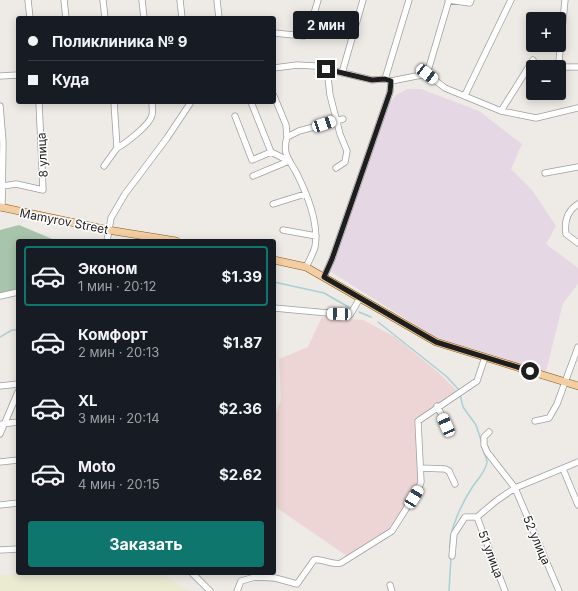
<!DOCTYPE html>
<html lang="ru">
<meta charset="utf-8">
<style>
body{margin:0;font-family:Inter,sans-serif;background:#242831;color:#f1f3f6;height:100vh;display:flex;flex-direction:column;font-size:15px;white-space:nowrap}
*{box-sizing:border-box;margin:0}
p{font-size:13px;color:#9ea1a6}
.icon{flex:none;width:22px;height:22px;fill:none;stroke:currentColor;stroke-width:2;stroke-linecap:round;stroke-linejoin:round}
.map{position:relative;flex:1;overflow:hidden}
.panel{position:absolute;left:16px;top:239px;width:260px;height:336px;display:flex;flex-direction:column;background:#171b24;border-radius:4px;box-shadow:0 2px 10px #0003}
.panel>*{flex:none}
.hud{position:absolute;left:16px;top:16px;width:260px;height:88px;border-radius:4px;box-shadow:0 2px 10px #0003;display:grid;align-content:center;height:88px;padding:0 12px;background:#171b24}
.fabs{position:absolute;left:526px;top:12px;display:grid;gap:8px}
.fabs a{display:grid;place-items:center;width:40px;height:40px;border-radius:4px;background:#171b24;box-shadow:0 2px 10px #0003;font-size:20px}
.end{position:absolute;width:18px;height:18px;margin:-9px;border:5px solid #1e1e1e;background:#fff;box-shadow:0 0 0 2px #fff}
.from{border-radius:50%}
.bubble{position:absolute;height:28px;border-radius:4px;background:#171b24;box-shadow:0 2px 10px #0003;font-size:13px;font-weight:700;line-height:28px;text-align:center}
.car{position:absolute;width:12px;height:24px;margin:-12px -6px;border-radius:5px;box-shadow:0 0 3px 1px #0007;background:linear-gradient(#fff 24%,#345 0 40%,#fff 0 76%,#345 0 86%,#fff 0)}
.hud b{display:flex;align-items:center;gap:14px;height:38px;font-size:15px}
.hud b+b{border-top:1px solid #363941}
.hud i{width:10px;height:10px;background:#f1f3f6}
ul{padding:7px 0 0;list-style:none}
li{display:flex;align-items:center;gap:12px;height:60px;margin:0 8px 6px;padding:0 4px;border:2px solid transparent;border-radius:4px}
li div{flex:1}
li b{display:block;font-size:15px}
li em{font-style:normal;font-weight:700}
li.on{border-color:#0f766e}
li>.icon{width:36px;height:36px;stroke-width:1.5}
.primary-button{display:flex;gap:8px;margin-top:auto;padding:8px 12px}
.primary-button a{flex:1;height:46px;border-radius:4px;background:#0f766e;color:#fff;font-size:16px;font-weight:700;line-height:46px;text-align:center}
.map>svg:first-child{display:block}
</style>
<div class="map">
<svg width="578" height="591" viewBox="0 0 578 591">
<rect width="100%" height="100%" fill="#eeeae5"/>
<path fill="#edd5d5" d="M322,317L363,320L395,337L440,374L457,391L417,419L418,481L396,527L347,556L274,506V418L281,400L279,359L308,347Z"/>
<path fill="#e6d7e4" d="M408,89H421L479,111L522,144L511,169L532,190L556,226L546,244L578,268V284L563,303L546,371L441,341L331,272L388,105L396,95Z"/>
<path fill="#eaebd1" d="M32,573H141L162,575L190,591H0V575Z"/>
<path fill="#a8c5ab" d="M19,225L57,241H18V291L0,294V230Z"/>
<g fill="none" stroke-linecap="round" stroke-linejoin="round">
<path stroke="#a9cfd7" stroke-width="1.5" d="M274,282L324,293L352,309
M359,312L371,317
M378,322L446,376L460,391
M0,337L12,330H18
M460,394L463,407L476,425L482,443
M450,549C448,531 463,501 473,486C478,479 486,471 487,462C487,459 485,455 484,453
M449,591L451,557"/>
<defs>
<path id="minor" d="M28,0L30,18
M64,0L66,18
M103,0L105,18
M142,0L144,18
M180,0L182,18
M217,0L219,18
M448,0L470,3L471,0
M565,0L559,61L562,67H578
M274,33L304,36L308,34L318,0
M274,68L297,65L315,66L372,80L385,79L391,81L427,74L445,88L501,111L536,118L578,108
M327,69L330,95L340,134L347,151L345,162L336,168
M342,73L363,0
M427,74L449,0
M0,76L18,75
M385,79L409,0
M465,95L511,0
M274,96L286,125L287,137
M114,102L117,148C126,143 150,125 152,115C153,111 152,106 152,102
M251,102L271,152L289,161
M0,106L3,142L2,208
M501,111L533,60
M235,116L252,160L271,152
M104,166L117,148
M545,173L578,167
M253,176L289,161
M3,186L16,184L43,190L39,102
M273,204L305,194
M578,204C567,211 564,221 566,234L578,243
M283,230L316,236
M107,241L111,218L125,194L167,138L191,102
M306,267C309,261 313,254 315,247C319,224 307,194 297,174C289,159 282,154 287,137L299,131L343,119
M324,277L332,259L390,92L391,81
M0,296L18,292
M274,308L350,315L360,298
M0,386L18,384
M437,406L448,427
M535,421L549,418L557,404L578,347
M2,424L18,422
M489,432L484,437V445L487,452L515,488L559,591
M0,434L18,392
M0,462L18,460
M421,468L445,469L449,471L455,484
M563,469L578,505
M0,505L18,503
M477,517L505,591
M0,550L18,549
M452,556L454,534L465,517H477L496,501L515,488L578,462
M192,573L210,591
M390,585L392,591
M237,591L241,581L255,577L275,578L297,584L314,560C323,558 332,566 341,563L392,531L418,490L421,482L418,421L477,381L485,357"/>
<path id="major" d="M0,207L108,230L176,241
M274,260L306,267L436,342L578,386"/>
</defs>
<use href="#minor" stroke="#9f9f9f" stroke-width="7"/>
<use href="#major" stroke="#8a5b0e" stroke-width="8"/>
<use href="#minor" stroke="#fff" stroke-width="5.5"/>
<use href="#major" stroke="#f3cda4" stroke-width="7"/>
</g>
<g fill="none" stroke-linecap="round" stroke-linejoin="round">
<path stroke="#1e1e1e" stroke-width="5" d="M326,69L372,80L385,79L391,81L390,92L332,259L324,277L436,342L530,371"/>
</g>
<g text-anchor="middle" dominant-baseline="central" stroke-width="3" stroke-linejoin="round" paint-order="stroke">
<g font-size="12" fill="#1e1e1e" stroke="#fff">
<text transform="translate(42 155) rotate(-93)">8 улица</text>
<text transform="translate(64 221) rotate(11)">Mamyrov Street</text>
<text transform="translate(537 540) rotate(67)">52 улица</text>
<text transform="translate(491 554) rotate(69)">51 улица</text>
</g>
</g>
</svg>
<div class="fabs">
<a>+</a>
<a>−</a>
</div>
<i class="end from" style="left:530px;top:371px"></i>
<i class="end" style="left:326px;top:69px"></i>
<div class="bubble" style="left:293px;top:11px;width:66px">2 мин</div>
<i class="car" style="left:427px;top:74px;rotate:127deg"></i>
<i class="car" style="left:324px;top:124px;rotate:72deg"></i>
<i class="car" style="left:339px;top:314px;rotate:272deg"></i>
<i class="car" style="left:446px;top:425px;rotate:336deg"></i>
<i class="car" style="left:414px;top:497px;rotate:31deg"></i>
<div class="hud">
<b><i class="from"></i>Поликлиника № 9</b>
<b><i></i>Куда</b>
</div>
<section class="panel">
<ul>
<li class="on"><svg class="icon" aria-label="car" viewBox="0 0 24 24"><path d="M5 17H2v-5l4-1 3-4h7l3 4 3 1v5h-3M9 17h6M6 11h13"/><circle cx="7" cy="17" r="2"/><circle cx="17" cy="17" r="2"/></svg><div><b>Эконом</b><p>1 мин · 20:12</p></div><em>$1.39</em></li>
<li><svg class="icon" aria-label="car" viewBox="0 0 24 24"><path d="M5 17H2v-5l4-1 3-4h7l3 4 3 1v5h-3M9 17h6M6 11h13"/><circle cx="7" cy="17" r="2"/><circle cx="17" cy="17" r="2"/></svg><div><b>Комфорт</b><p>2 мин · 20:13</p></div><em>$1.87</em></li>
<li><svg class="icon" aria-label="car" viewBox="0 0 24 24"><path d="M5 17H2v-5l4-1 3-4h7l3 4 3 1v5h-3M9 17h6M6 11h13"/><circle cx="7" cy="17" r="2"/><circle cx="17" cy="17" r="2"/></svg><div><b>XL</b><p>3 мин · 20:14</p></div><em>$2.36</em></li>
<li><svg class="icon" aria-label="car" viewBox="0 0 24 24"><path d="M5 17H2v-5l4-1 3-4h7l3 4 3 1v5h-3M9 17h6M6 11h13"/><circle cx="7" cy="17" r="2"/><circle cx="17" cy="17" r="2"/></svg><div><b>Moto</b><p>4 мин · 20:15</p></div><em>$2.62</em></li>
</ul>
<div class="primary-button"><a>Заказать</a></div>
</section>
</div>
